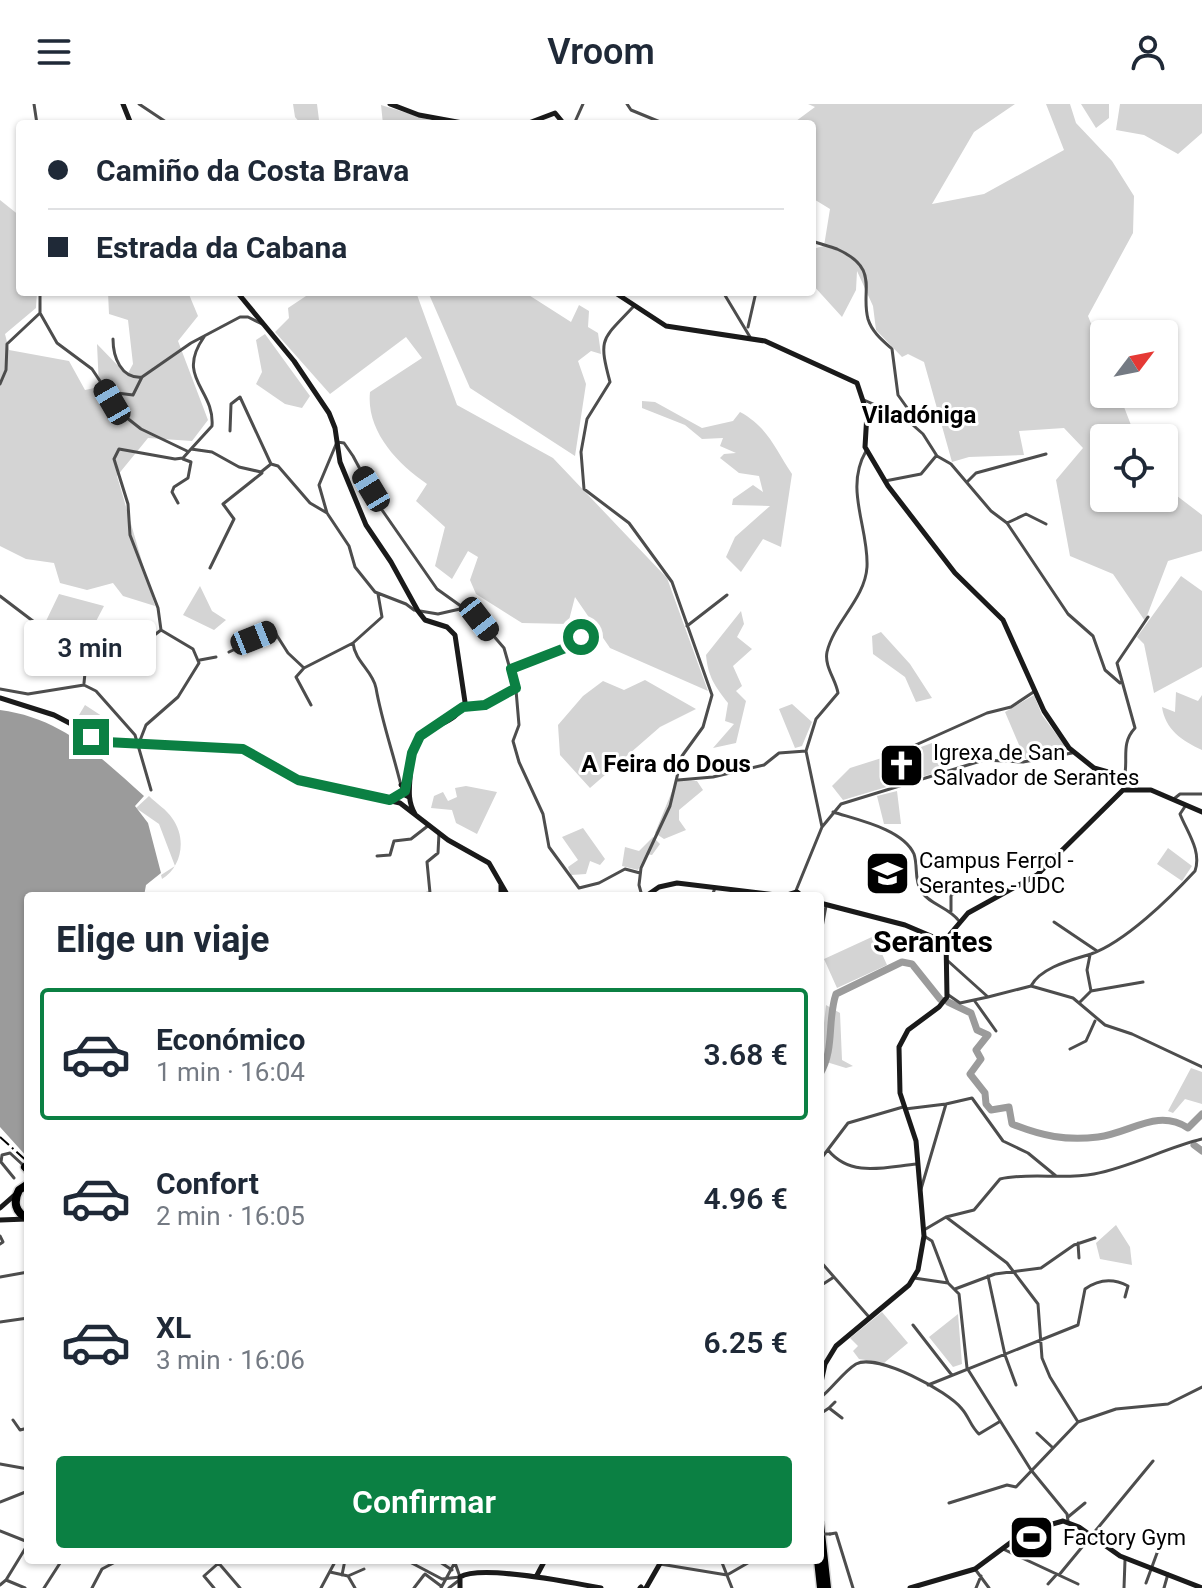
<!DOCTYPE html>
<html lang="es">
<meta charset="utf-8">
<style>
body{margin:0;font-family:Roboto,sans-serif;background:#f6f6f7;color:#1f2937;height:100vh;display:flex;flex-direction:column;font-size:30px;white-space:nowrap}
*{box-sizing:border-box;margin:0}
p{font-size:26px;color:#747a83}
.icon{flex:none;width:44px;height:44px;fill:none;stroke:currentColor;stroke-width:2;stroke-linecap:round;stroke-linejoin:round}
.map{position:relative;flex:1;overflow:hidden}
.sheet{position:absolute;left:24px;top:788px;width:800px;height:672px;display:flex;flex-direction:column;background:#fff;border-radius:8px;box-shadow:0 2px 6px #0004}
.sheet>*{flex:none}
.guide{position:absolute;left:16px;top:16px;width:800px;height:176px;border-radius:8px;box-shadow:0 2px 6px #0004;display:grid;align-content:center;height:176px;padding:0 32px;background:#fff}
.needle{width:52px;rotate:58deg}
.tools{position:absolute;left:1090px;top:216px;display:grid;gap:16px}
.tools a{display:grid;place-items:center;width:88px;height:88px;border-radius:8px;background:#fff;box-shadow:0 2px 6px #0004;font-size:40px}
.end{position:absolute;width:36px;height:36px;margin:-18px;border:10px solid #0b8043;background:#fff;box-shadow:0 0 0 4px #fff}
.from{border-radius:50%}
.bubble{position:absolute;height:56px;border-radius:8px;background:#fff;box-shadow:0 2px 6px #0004;font-size:26px;font-weight:600;line-height:56px;text-align:center}
.car{position:absolute;width:24px;height:48px;margin:-24px -12px;border-radius:10px;box-shadow:0 0 6px 2px #0007;background:linear-gradient(#222 24%,#8ab4d8 0 40%,#222 0 76%,#8ab4d8 0 86%,#222 0)}
.guide b{display:flex;align-items:center;gap:28px;height:76px;font-size:30px}
.guide b+b{border-top:2px solid #e0e1e3}
.guide i{width:20px;height:20px;background:#1f2937}
ul{padding:0;list-style:none}
li{display:flex;align-items:center;gap:24px;height:132px;margin:0 16px 12px;padding:0 16px;border:4px solid transparent;border-radius:8px}
li div{flex:1}
li b{display:block;font-size:30px}
li em{font-style:normal;font-weight:600}
li.on{border-color:#0b8043}
li>.icon{width:72px;height:72px;stroke-width:1.5}
h2{padding:0 32px;font-size:36px;line-height:96px}
.action{display:flex;gap:16px;margin-top:auto;padding:16px 32px}
.action a{flex:1;height:92px;border-radius:8px;background:#0b8043;color:#fff;font-size:32px;font-weight:600;line-height:92px;text-align:center}
header{display:flex;justify-content:space-between;align-items:center;height:104px;padding:0 32px;background:#fff;font-size:36px;font-weight:600}
.map>svg:first-child{display:block}
</style>
<header><svg class="icon" aria-label="menu" viewBox="0 0 24 24"><path d="M4 6h16M4 12h16M4 18h16"/></svg>Vroom<svg class="icon" aria-label="person" viewBox="0 0 24 24"><circle cx="12" cy="8" r="4"/><path d="M4 21q1-7 8-7t8 7"/></svg></header>
<div class="map">
<svg width="1202" height="1484" viewBox="0 0 1202 1484">
<rect width="100%" height="100%" fill="#fff"/>
<path fill="#d4d4d4" d="M293,0H317L319,16L301,20L295,13Z
M808,0H1015L974,28L932,100L984,90L1064,46L1046,0H1070L1076,19L1112,57L1134,92L1133,129L1088,212L1104,252V290H1119L1136,334H1104V394H1164V382L1202,411V447L1168,457L1145,517L1113,470L1070,452L1056,376L1083,344L1064,324L1019,327L1024,351L969,353L952,358L924,258L908,250L902,253L876,226L873,202L857,167L856,186L842,213L812,180V145L824,142L830,105L812,94V20H792L815,3Z
M1081,0H1109V14L1096,24Z
M1120,0H1202V29L1178,50L1144,31L1116,26Z
M381,1L443,20H383Z
M0,96L20,112V188H37L36,204L5,230L9,246L69,257L85,286L99,283L97,240L127,271L133,260L128,216L109,210L108,188H188L198,212L178,237L208,316L192,337L148,334L117,372L155,502L123,492L113,479L87,486L60,479L54,459L26,455L0,442Z
M312,188H416L457,301L553,354L667,474L708,587L610,544L575,493L568,520L522,519L476,490L470,476L478,453L468,447L452,475L435,462L445,423L416,397L427,380C396,359 366,326 370,288L422,254L406,233L330,290L275,228L289,214L288,204Z
M428,188H524L571,218L579,201L589,207L588,223L598,229L601,250L591,247L578,257L586,280L575,352L470,284Z
M265,230L310,292L302,304L285,300L256,280L262,268L256,236Z
M642,297L655,298L702,324L733,317L740,308C768,323 775,345 792,370L781,443L763,435L741,468L726,453L735,433L770,402L732,401L733,395L753,381L763,388L759,372L739,369L720,354L724,350L736,349L720,342L723,334L702,335L685,321L642,304Z
M1181,472L1202,487V563L1154,589L1144,540L1137,533Z
M200,482L212,507L226,516L214,526L183,511Z
M59,490L104,502L93,523L46,517Z
M741,507L744,520L737,533L752,545L733,562L742,582L736,587L746,597L736,639L713,644L734,620L725,617L728,599C715,582 708,573 706,551Z
M881,528L910,560L932,594L916,598L905,573L873,550L872,532Z
M645,576L696,605L660,623L590,684L560,651L558,621L583,592L603,577L624,586Z
M1176,588L1198,597L1202,591V646C1182,637 1165,625 1162,603L1175,608Z
M1034,591L1042,611L1068,646L1025,655L1005,608Z
M792,600L812,618L802,642L795,644L779,605Z
M85,601L108,616L100,630L76,616Z
M932,639L942,667L918,674L910,647Z
M888,652L900,679L843,696L832,682L850,664Z
M677,675L697,677L703,686L679,706V716L686,726L664,735L655,729Z
M466,682L497,688L477,730L456,719L452,706L431,704L434,692L443,688L448,697L457,693L455,684Z
M897,687L901,720H884L877,692Z
M149,692C156,699 167,706 172,714C187,734 182,763 162,775L161,771L175,762L159,720L136,704Z
M583,724L605,755L600,761L590,757L586,770L571,771L568,763L578,756L562,733Z
M653,733L660,740L652,751L646,750L638,766L622,762L625,743L639,747Z
M1168,744L1192,762L1182,777L1157,760Z
M874,832L887,861L837,884L824,855Z
M826,901L840,909L842,956L853,962L846,964L820,956Z
M1191,964L1202,968V1000L1185,995L1173,1009L1168,1007Z
M1116,1121L1130,1143L1132,1161L1100,1155L1096,1139Z
M882,1208L908,1239L884,1259L859,1255L853,1247L858,1242L850,1234Z
M958,1210L962,1260L953,1263L929,1233Z"/>
<path fill="#9b9b9b" d="M0,606C62,614 99,652 144,692L135,702L148,719L161,769L146,781L144,792H28V1054L0,1023Z"/>
<g fill="none" stroke-linecap="round" stroke-linejoin="round">
<path stroke="#9b9b9b" stroke-width="7" d="M948,898L971,909L977,926L988,931L976,946L981,955L970,970L985,989L986,1000L991,1006L1009,1003L1012,1020C1042,1032 1066,1037 1098,1033C1131,1029 1157,1004 1188,1024L1202,1010
M820,970C835,945 827,916 836,890L902,858L912,860L940,895
M1194,1041L1202,1047"/>
<defs>
<path id="highway" d="M25,1063L28,1066
M28,1080L19,1086C13,1098 15,1109 28,1114
M820,1420L827,1484
M818,1456L821,1484"/>
</defs>
<use href="#highway" stroke="#dbdbdb" stroke-width="11"/>
<path stroke="#4d4d4d" stroke-width="3" d="M34,0L37,20
M139,0L169,20
M627,0L631,6L665,20
M574,20L583,0
M812,137C820,140 829,142 837,145C881,165 860,186 868,215C872,228 882,236 892,245L898,291L908,305V316
M40,188V209L57,239L92,265L122,310L141,325L187,347
M723,188L750,233
M633,203C602,236 598,233 610,278L587,315L581,348L584,385L629,419L672,478L712,591L703,623L682,652L670,702L641,764L639,781L642,792
M748,223L756,188
M113,235C113,253 121,275 142,273
M0,280L6,266L7,240L40,209
M103,280L117,289L133,291L142,273L191,239L240,213H248L262,220
M864,296L905,314L923,330L937,352L951,360L991,407L1007,419L1068,510L1093,532L1105,566L1120,579
M230,327L231,300L240,293L271,360
M191,345L212,322C215,285 175,274 204,233
M885,377L921,370L936,352
M968,377L976,369L1046,350
M178,399L172,388L174,383L188,374L191,358L183,355
M327,409L319,381L337,338L344,339L353,352L382,406L437,485L479,515L504,544L516,586L519,621L513,637L519,658L543,710L549,743L579,784L599,779L625,765L640,769
M1007,419L1026,410L1046,420
M210,464L234,415L223,400L262,369
M0,492L50,530L127,552L161,526
M687,522L727,491
M161,526L158,504L130,431L128,400L114,355L119,345L175,355L183,354L191,345L212,348L239,363L261,368L271,360L278,362L310,399L327,409L349,442L355,463L375,488L406,500L414,506L438,510L460,505
M353,539L382,513L378,490
M229,548L274,527L288,549L304,564L353,539C355,558 373,567 376,584C382,619 395,654 403,690
M200,556L216,553
M304,564L296,573L311,601
M511,565L573,541L581,533
M84,579L85,569L104,547
M0,585L28,590L84,581L96,587L135,631L151,686
M463,603L485,601L515,585
M139,639L146,621L178,593L199,559L193,545L161,526
M905,647L916,677
M1124,675C1129,656 1120,640 1135,624L1117,559L1148,513
M678,676L713,673L764,661L779,649L806,647
M915,676L900,672L891,652L987,609L1011,603L1035,587
M1175,694L1180,690H1202
M833,708C858,716 903,725 914,750C918,762 914,775 921,787C930,801 949,803 959,817
M822,723L806,647L816,615L838,589C836,576 824,562 827,548C834,518 865,495 867,463C869,424 844,385 866,347
M377,752L390,751L394,737L411,735L429,721
M795,789L822,723L841,700L984,656L1023,658L1072,649
M405,792L430,789L427,758L438,749L439,729
M712,792L715,784
M951,807V792L957,786
M1054,818L1097,847
M820,834L826,802
M1090,851L1087,866L1091,887
M948,857L988,893L1031,882L1073,894L1105,921L1132,930L1202,963
M1031,882C1041,863 1072,856 1091,850C1125,838 1170,794 1195,767C1202,747 1187,728 1180,710L1186,701
M947,890L960,899L974,896L996,927
M974,896L988,893
M1080,898L1091,887L1143,878
M1070,945L1086,937L1095,917
M946,1000L972,994L1003,1037L1028,1049L1056,1072
M905,1005L946,1000L921,1085
M828,1046C851,1074 885,1063 917,1060
M820,1056L848,1019L903,1003
M14,1074L1,1058L2,1051L10,1049L23,1061
M946,1113L1007,1159L1038,1200L1042,1254L1050,1273L1078,1318
M924,1126L946,1113L974,1106L1000,1075C1031,1068 1062,1076 1094,1070C1131,1063 1165,1044 1202,1035
M0,1132L3,1138L0,1140
M924,1132L932,1137L948,1179L959,1190L967,1264L1031,1366L1067,1410L1068,1417
M1078,1139L1079,1154
M820,1157L869,1213
M988,1172L1005,1251L1016,1281
M0,1173L28,1168
M914,1174L948,1179
M820,1182L834,1173
M955,1185L995,1170L1041,1164L1074,1141L1095,1134
M0,1218L28,1214
M913,1221L951,1270
M928,1281L1078,1221L1085,1185C1099,1175 1113,1174 1128,1182L1125,1193
M820,1294C832,1285 843,1268 856,1260C877,1249 948,1287 962,1305C969,1313 971,1323 979,1330L999,1318
M829,1304L835,1298
M820,1310L829,1304L842,1314
M13,1316L20,1326L28,1324
M1037,1329L1052,1343
M0,1360L28,1365
M0,1398L28,1387
M949,1399L1007,1381L1016,1383L1078,1318L1116,1305L1168,1300L1202,1283
M1068,1413L1085,1399
M0,1427L28,1438
M830,1430L836,1429L853,1484
M1003,1445L1078,1480
M216,1456L240,1484
M406,1456L442,1475L460,1473
M437,1456L452,1466
M454,1456L460,1473
M721,1456L732,1484
M660,1460L727,1471
M975,1465L989,1484
M330,1468L348,1472L355,1484
M425,1470L441,1482
M342,1471L345,1456
M727,1471L753,1456
M1059,1471L1153,1357
M348,1472L364,1465
M6,1476L28,1440
M1146,1479L1160,1441
M1048,1480L1057,1470
M0,1481L6,1476L25,1484
M44,1484L62,1456
M92,1484L102,1465L119,1456
M214,1484L204,1472L222,1456
M321,1484L336,1456
M414,1484L424,1471
M441,1484L454,1460
M449,1484L458,1477
M976,1484L981,1472
M1124,1484L1125,1456
M1164,1484L1168,1470"/>
<path stroke="#1a1a1a" stroke-width="5" d="M123,0L131,20
M390,0L419,11L468,20
M526,20L555,9L564,20
M237,188L294,257L329,309L335,324L340,358L366,421L391,458L418,507L425,516L447,523L455,531L465,598C450,633 414,606 410,674C409,687 408,698 415,710
M614,188L666,222L765,237L857,279L867,309L865,343L888,382L955,469L1003,516L1044,607L1069,644L1094,664L1115,670L1134,682
M0,594L54,611L106,638L243,645L298,676L400,699L448,736L489,759L508,792
M401,681L408,680
M391,696L403,690L409,693
M501,792V780
M646,792L659,783L677,779L784,792
M784,792L797,788L802,792
M820,799L905,821L945,838
M0,1104L17,1089
M0,1116L27,1115
M820,1283L825,1260L836,1242L909,1181L918,1166L924,1132L916,1037L900,989L899,943L908,926L939,903L947,893L946,835L968,809L1037,771L1123,686H1151L1202,708
M536,1473L545,1456
M460,1484V1473C481,1460 574,1479 601,1484
M640,1484L641,1483
M646,1484L662,1456
M910,1484L975,1465L1025,1428L1063,1417L1079,1423L1120,1452L1202,1484"/>
<use href="#highway" stroke="#000" stroke-width="8"/>
<path stroke="#000" stroke-width="2" stroke-dasharray="12 4 2 4" stroke-linecap="butt" d="M0,1033L28,1058"/>
<path stroke="#4d4d4d" stroke-width="3" d="M820,1430H830"/>
</g>
<g fill="none" stroke-linecap="round" stroke-linejoin="round">
<path stroke="#0b8043" stroke-width="10" d="M91,633L106,638L243,645L298,676L390,696L405,687L412,649L420,632L463,603L485,601L516,584L511,565L573,541L581,533"/>
</g>
<defs>
<symbol id="church-square" viewBox="-11 -11 22 22"><rect x="-9" y="-9" width="18" height="18" rx="4" fill="#000" stroke="#fff"/><path d="M-1.2-6h2.4v3.5h3.3v2.4h-3.3V6h-2.4V-.1h-3.3v-2.4h3.3Z" fill="#fff"/></symbol>
<symbol id="university-square" viewBox="-11 -11 22 22"><rect x="-9" y="-9" width="18" height="18" rx="4" fill="#000" stroke="#fff"/><path d="M0-5L7-2L0 1L-7-2ZM-4 1L0 2.5L4 1V4Q0 6-4 4Z" fill="#fff"/></symbol>
<symbol id="stadium-square" viewBox="-11 -11 22 22"><rect x="-9" y="-9" width="18" height="18" rx="4" fill="#000" stroke="#fff"/><path d="M0-5a6.5 5 0 1 0 0 10a6.5 5 0 1 0 0-10ZM-3.5-1.8h7v3.6h-7Z" fill="#fff"/></symbol>
</defs>
<g fill-rule="evenodd">
<use href="#church-square" x="876" y="636" width="51" height="51"/>
<use href="#university-square" x="862" y="744" width="51" height="51"/>
<use href="#stadium-square" x="1006" y="1408" width="51" height="51"/>
</g>
<g text-anchor="middle" dominant-baseline="central" stroke-width="6" stroke-linejoin="round" paint-order="stroke">
<g font-size="22" fill="#000" stroke="#fff" text-anchor="start">
<text x="933" y="648">Igrexa de San<tspan x="933" dy="25">Salvador de Serantes</tspan></text>
<text x="919" y="756">Campus Ferrol -<tspan x="919" dy="25">Serantes - UDC</tspan></text>
<text x="1063" y="1433">Factory Gym</text>
</g>
<g font-size="24" font-weight="bold" fill="#000" stroke="#fff">
<text x="919" y="311">Viladóniga</text>
<text x="666" y="660">A Feira do Dous</text>
</g>
<g font-size="30" font-weight="bold" fill="#000" stroke="#fff">
<text x="933" y="837">Serantes</text>
</g>
</g>
</svg>
<div class="tools">
<a><svg class="needle" viewBox="-14 -14 28 28"><path d="M0-13l5 13h-10z" fill="#e53935"/><path d="M0 13l5-13h-10z" fill="#747a83"/></svg></a>
<a><svg class="icon" aria-label="locate" viewBox="0 0 24 24"><circle cx="12" cy="12" r="6"/><path d="M12 2v4M12 18v4M2 12h4M18 12h4"/></svg></a>
</div>
<i class="end from" style="left:581px;top:533px"></i>
<i class="end" style="left:91px;top:633px"></i>
<div class="bubble" style="left:24px;top:516px;width:132px">3 min</div>
<i class="car" style="left:112px;top:298px;rotate:330deg"></i>
<i class="car" style="left:371px;top:385px;rotate:329deg"></i>
<i class="car" style="left:479px;top:515px;rotate:142deg"></i>
<i class="car" style="left:254px;top:534px;rotate:68deg"></i>
<div class="guide">
<b><i class="from"></i>Camiño da Costa Brava</b>
<b><i></i>Estrada da Cabana</b>
</div>
<section class="sheet">
<h2>Elige un viaje</h2>
<ul>
<li class="on"><svg class="icon" aria-label="car" viewBox="0 0 24 24"><path d="M5 17H2v-5l4-1 3-4h7l3 4 3 1v5h-3M9 17h6M6 11h13"/><circle cx="7" cy="17" r="2"/><circle cx="17" cy="17" r="2"/></svg><div><b>Económico</b><p>1 min · 16:04</p></div><em>3.68 €</em></li>
<li><svg class="icon" aria-label="car" viewBox="0 0 24 24"><path d="M5 17H2v-5l4-1 3-4h7l3 4 3 1v5h-3M9 17h6M6 11h13"/><circle cx="7" cy="17" r="2"/><circle cx="17" cy="17" r="2"/></svg><div><b>Confort</b><p>2 min · 16:05</p></div><em>4.96 €</em></li>
<li><svg class="icon" aria-label="car" viewBox="0 0 24 24"><path d="M5 17H2v-5l4-1 3-4h7l3 4 3 1v5h-3M9 17h6M6 11h13"/><circle cx="7" cy="17" r="2"/><circle cx="17" cy="17" r="2"/></svg><div><b>XL</b><p>3 min · 16:06</p></div><em>6.25 €</em></li>
</ul>
<div class="action"><a>Confirmar</a></div>
</section>
</div>
